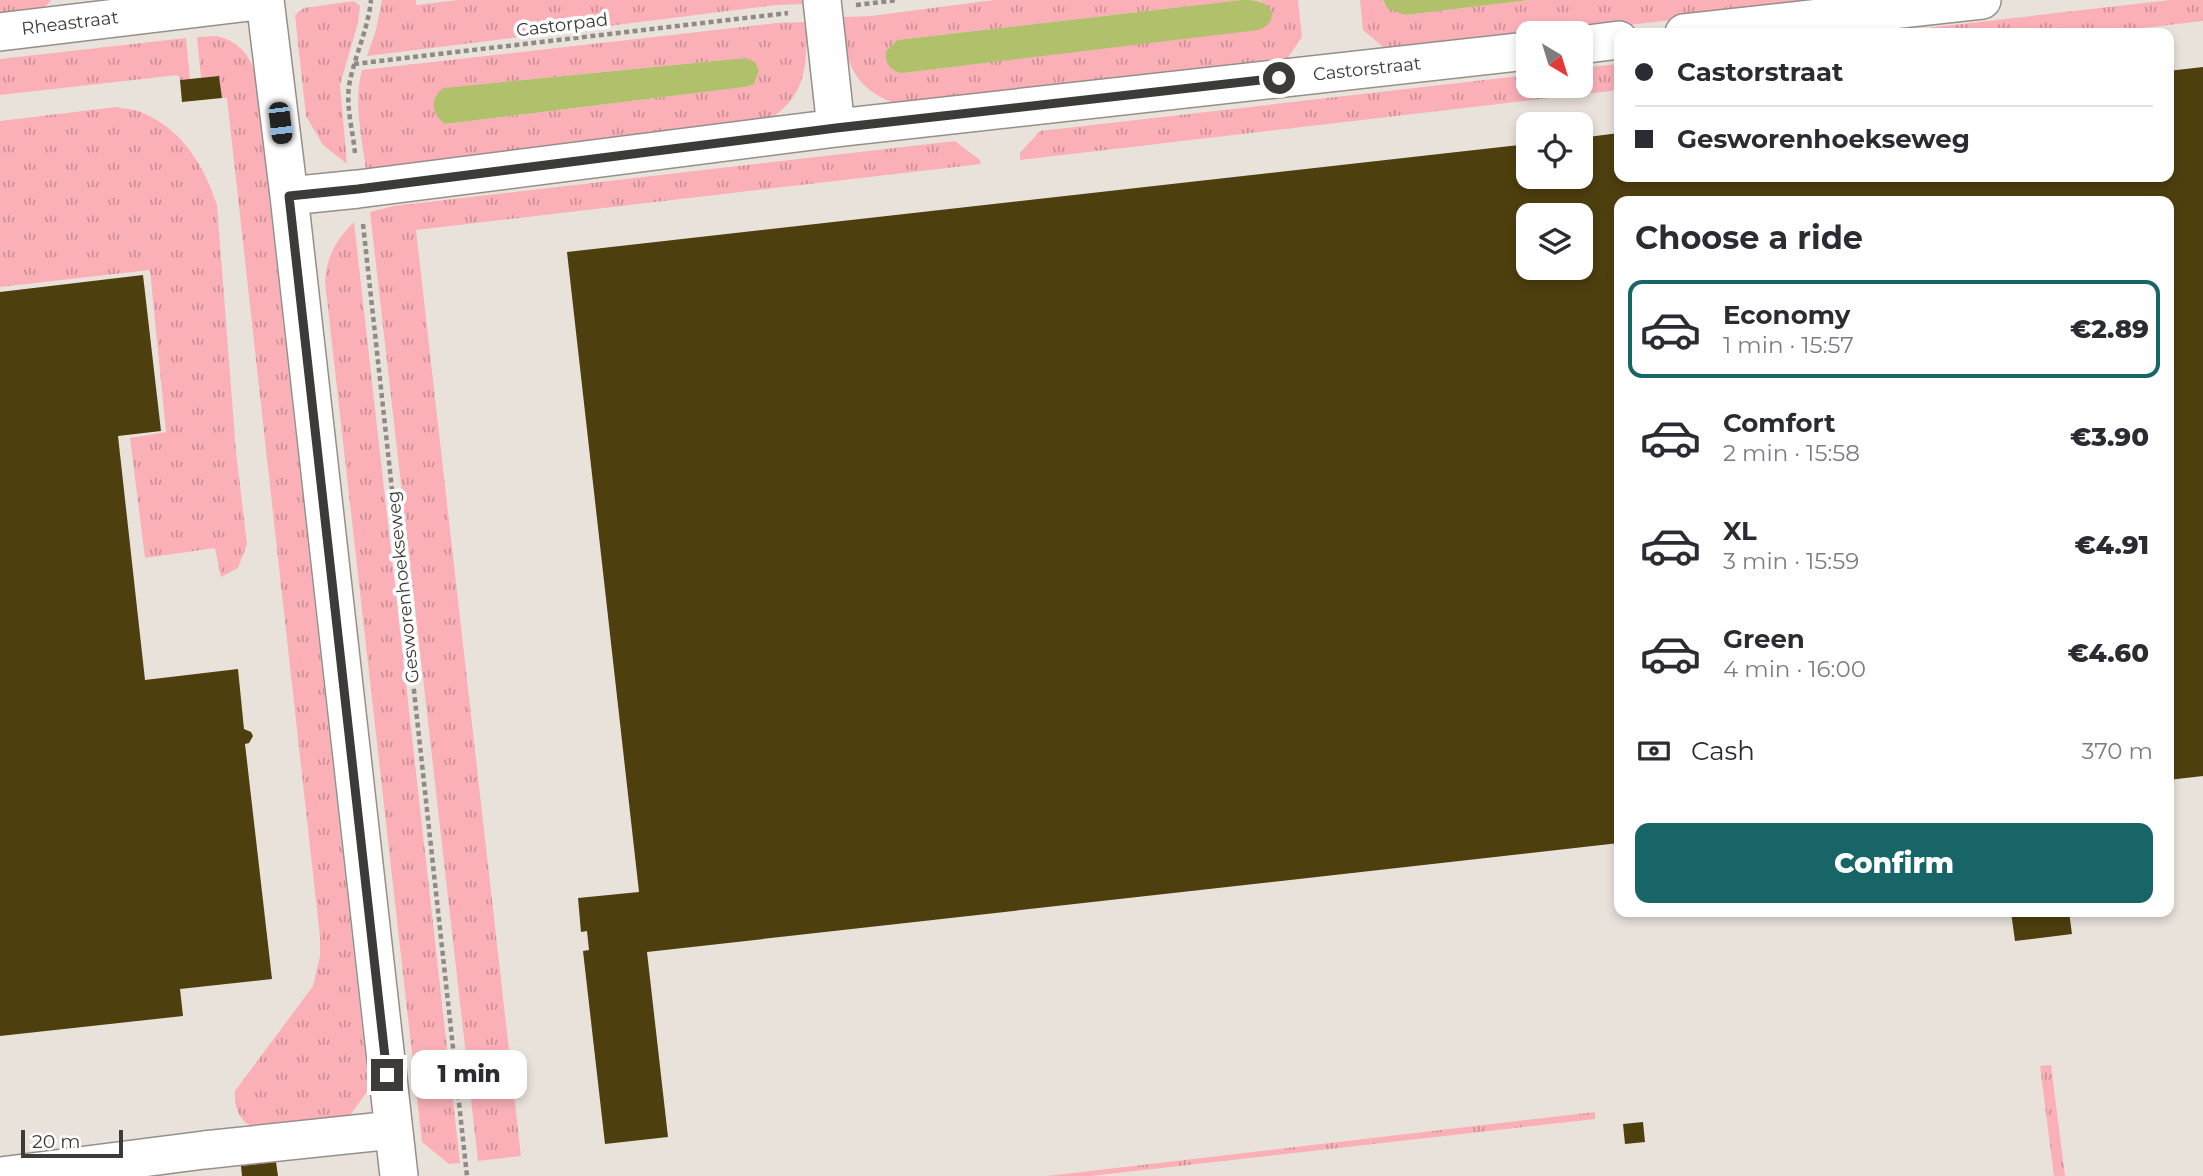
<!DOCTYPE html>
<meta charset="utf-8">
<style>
body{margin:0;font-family:Montserrat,sans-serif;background:#f7f7f7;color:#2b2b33;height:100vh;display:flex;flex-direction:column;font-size:26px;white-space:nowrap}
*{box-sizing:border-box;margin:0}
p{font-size:23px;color:#7c7c81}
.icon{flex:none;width:38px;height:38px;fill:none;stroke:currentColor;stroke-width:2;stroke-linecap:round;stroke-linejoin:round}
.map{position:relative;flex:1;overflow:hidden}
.details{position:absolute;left:1614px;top:196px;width:560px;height:721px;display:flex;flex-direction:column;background:#fff;border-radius:14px;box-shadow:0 4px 10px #0003}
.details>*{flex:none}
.hud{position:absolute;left:1614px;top:28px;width:560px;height:154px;border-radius:14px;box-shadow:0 4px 10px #0003;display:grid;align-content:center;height:154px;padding:0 21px;background:#fff}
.needle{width:46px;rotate:142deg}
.tools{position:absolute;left:1516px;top:21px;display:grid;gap:14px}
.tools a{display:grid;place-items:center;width:77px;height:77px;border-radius:14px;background:#fff;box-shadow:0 4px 10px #0003;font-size:35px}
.scale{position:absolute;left:21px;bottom:18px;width:102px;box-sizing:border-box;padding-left:7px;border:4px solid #3d3b38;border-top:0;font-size:19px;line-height:24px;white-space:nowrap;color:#3d3b38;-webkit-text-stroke:5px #fff;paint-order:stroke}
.end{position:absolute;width:32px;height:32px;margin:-16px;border:9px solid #3d3b38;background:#fff;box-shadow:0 0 0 4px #fff}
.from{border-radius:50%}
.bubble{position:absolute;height:49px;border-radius:14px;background:#fff;box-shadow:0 4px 10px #0003;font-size:23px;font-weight:800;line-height:49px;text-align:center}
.car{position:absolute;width:21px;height:42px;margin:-21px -10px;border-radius:9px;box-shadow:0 0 5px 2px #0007;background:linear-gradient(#222 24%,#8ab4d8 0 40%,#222 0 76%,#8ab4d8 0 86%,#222 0)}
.hud b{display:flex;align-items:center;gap:24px;height:66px;font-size:26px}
.hud b+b{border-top:2px solid #e1e1e2}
.hud i{width:18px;height:18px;background:#2b2b33}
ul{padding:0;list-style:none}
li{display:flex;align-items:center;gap:21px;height:98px;margin:0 14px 10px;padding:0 7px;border:4px solid transparent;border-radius:14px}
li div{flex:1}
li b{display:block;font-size:26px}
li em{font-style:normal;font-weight:800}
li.selected{border-color:#176566}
li>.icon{width:63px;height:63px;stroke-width:1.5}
h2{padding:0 21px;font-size:32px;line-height:84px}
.pay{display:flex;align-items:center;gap:18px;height:77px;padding:0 21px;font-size:26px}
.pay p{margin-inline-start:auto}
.cta{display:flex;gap:14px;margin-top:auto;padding:14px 21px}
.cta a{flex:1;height:80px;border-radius:14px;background:#176566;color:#fff;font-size:28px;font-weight:800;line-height:80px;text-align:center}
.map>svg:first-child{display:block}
</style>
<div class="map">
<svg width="2203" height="1176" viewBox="0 0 2203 1176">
<defs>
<pattern id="grass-tufts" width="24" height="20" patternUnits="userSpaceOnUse" patternTransform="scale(1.75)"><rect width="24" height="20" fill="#fbb0b8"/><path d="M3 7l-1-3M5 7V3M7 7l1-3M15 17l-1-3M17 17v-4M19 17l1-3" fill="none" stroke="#cc9097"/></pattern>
</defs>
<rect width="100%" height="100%" fill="#e9e2db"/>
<path fill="url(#grass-tufts)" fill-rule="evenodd" d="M0,0H51L36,19L0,15Z
M382,0H416V5L458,0H806V4L776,5L367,56L376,30Z
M994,0H1241L897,40L886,51L889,66L903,73L1263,28L1262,1L1249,0H1298L1302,37L1282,66L899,105C852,89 845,62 842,17L871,16Z
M1360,0H1383L1384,4L1405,15L1531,0H1845L1560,33H1528L1390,53L1363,30Z
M2170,0H2203V21L2099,33H1883Z
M354,1L360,6L358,23L340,85L347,164L323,145L306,116L295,15L304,8Z
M806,22C807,64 808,95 768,120L366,170C362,138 353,102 362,70L777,23ZM745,58L759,71L754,84L745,87L445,124L444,88Z
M217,36C237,41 249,53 255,73L369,1089L348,1118C326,1121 266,1136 249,1125C237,1117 234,1104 235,1091L313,986L320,956V937L227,98H222L219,76L201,78L197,37Z
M186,38L190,79L180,80L178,75L0,95V59Z
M1619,64V90L1020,160V153L1040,131L1528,75V86H1580V68Z
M116,107C124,109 135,109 143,113C183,130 204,166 217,205L236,452L247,544L238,568L221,577L215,548L145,558L130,438L166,432L150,270L0,287V121Z
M955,141L980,160L981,164L416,230L521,1156L478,1161L370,212L393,206Z
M354,222L460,1163L449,1164L422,1142L325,282C326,257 336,240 354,222Z
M2051,1065L2065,1176H2054L2040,1066Z
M1595,1112V1119L1091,1176H1047Z"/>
<path fill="#b1c06b" d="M1241,0C1254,0 1266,0 1272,12C1272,22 1268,27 1258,30L903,73C891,72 884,63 886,51L897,40Z
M1383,0H1531L1405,15L1387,8Z
M745,58L755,62L759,71L754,84L745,87L445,124C431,114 430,99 443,88Z"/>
<path fill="#4e3f0f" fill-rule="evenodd" d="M2203,67V776L2168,780V201H1619V843L647,952L668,1137L605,1144L583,951L589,950L587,931L581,932L578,898L639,892L567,252L1528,144V177H1580V138L1619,133V177H2168V71ZM1528,215H1580V268H1528Z
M219,76L222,98L182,102L180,80Z
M143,275L161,431L118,436L145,680L238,669L244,729L251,732L253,736L249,743L245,744L272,979L180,989L183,1016L0,1036V292Z
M2011,912H2069L2072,934L2015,941Z
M1643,1122L1645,1142L1625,1144L1623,1124Z
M276,1162L278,1176H242L241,1166Z"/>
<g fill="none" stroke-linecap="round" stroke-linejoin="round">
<defs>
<path id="minor" d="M265,0L289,196L399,1176
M822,0L836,128
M0,32L265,0
M1684,33L1982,0
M1580,45L1619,40
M289,196L358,189L836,128L1528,51
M2,1176L204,1150L393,1130"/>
</defs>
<use href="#minor" stroke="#968f89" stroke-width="40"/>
<path stroke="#8e8a85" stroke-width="4.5" stroke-dasharray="5 3.5" stroke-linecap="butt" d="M856,5L898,0
M354,64L788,13
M355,153C353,132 346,107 349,86C354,57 368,30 371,0
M363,224L467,1176"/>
<use href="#minor" stroke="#fff" stroke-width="37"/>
</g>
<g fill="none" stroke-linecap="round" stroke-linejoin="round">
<path stroke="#3d3b38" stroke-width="9" d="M387,1075L289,196L358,189L836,128L1279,78"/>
</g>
<g text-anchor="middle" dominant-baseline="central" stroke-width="7" stroke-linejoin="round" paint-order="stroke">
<g font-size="18" fill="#3d3b38" stroke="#fff">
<text transform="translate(70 23) rotate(-7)">Rheastraat</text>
<text transform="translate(562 25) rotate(-7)">Castorpad</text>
<text transform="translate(1367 69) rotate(-6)">Castorstraat</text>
<text transform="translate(403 587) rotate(-96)">Gesworenhoekseweg</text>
</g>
</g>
</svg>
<div class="tools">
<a><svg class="needle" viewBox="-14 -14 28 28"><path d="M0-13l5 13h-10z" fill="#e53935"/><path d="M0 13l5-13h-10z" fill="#7c7c81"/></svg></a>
<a><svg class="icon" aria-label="locate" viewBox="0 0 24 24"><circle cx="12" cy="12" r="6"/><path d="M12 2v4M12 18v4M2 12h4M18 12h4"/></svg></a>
<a><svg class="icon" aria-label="layers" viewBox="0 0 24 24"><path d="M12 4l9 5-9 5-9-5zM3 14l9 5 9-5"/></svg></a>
</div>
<div class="scale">20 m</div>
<i class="end from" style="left:1279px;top:78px"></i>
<i class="end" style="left:387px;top:1075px"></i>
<div class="bubble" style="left:411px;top:1050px;width:116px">1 min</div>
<i class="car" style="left:280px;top:123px;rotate:173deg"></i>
<div class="hud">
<b><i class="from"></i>Castorstraat</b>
<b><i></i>Gesworenhoekseweg</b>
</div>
<section class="details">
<h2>Choose a ride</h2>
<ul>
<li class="selected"><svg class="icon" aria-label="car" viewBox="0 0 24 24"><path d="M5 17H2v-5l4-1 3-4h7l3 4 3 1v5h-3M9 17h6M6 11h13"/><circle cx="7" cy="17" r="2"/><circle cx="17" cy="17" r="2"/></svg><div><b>Economy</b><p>1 min · 15:57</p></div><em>€2.89</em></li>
<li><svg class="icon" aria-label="car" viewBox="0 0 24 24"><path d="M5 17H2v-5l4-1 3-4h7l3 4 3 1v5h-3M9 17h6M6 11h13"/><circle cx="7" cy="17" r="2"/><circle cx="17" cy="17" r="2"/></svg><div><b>Comfort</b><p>2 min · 15:58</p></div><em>€3.90</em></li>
<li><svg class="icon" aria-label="car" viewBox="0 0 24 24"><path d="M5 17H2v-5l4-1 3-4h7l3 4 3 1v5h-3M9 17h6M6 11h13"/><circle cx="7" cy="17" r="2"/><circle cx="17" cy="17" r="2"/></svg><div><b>XL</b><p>3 min · 15:59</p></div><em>€4.91</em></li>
<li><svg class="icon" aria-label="car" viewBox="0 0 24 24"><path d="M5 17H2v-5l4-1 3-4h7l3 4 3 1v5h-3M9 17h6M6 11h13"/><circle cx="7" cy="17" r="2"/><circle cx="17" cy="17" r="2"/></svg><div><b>Green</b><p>4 min · 16:00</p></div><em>€4.60</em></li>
</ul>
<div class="pay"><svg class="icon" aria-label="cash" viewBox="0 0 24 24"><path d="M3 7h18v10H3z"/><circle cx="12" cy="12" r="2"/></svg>Cash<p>370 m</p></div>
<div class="cta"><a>Confirm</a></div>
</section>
</div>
